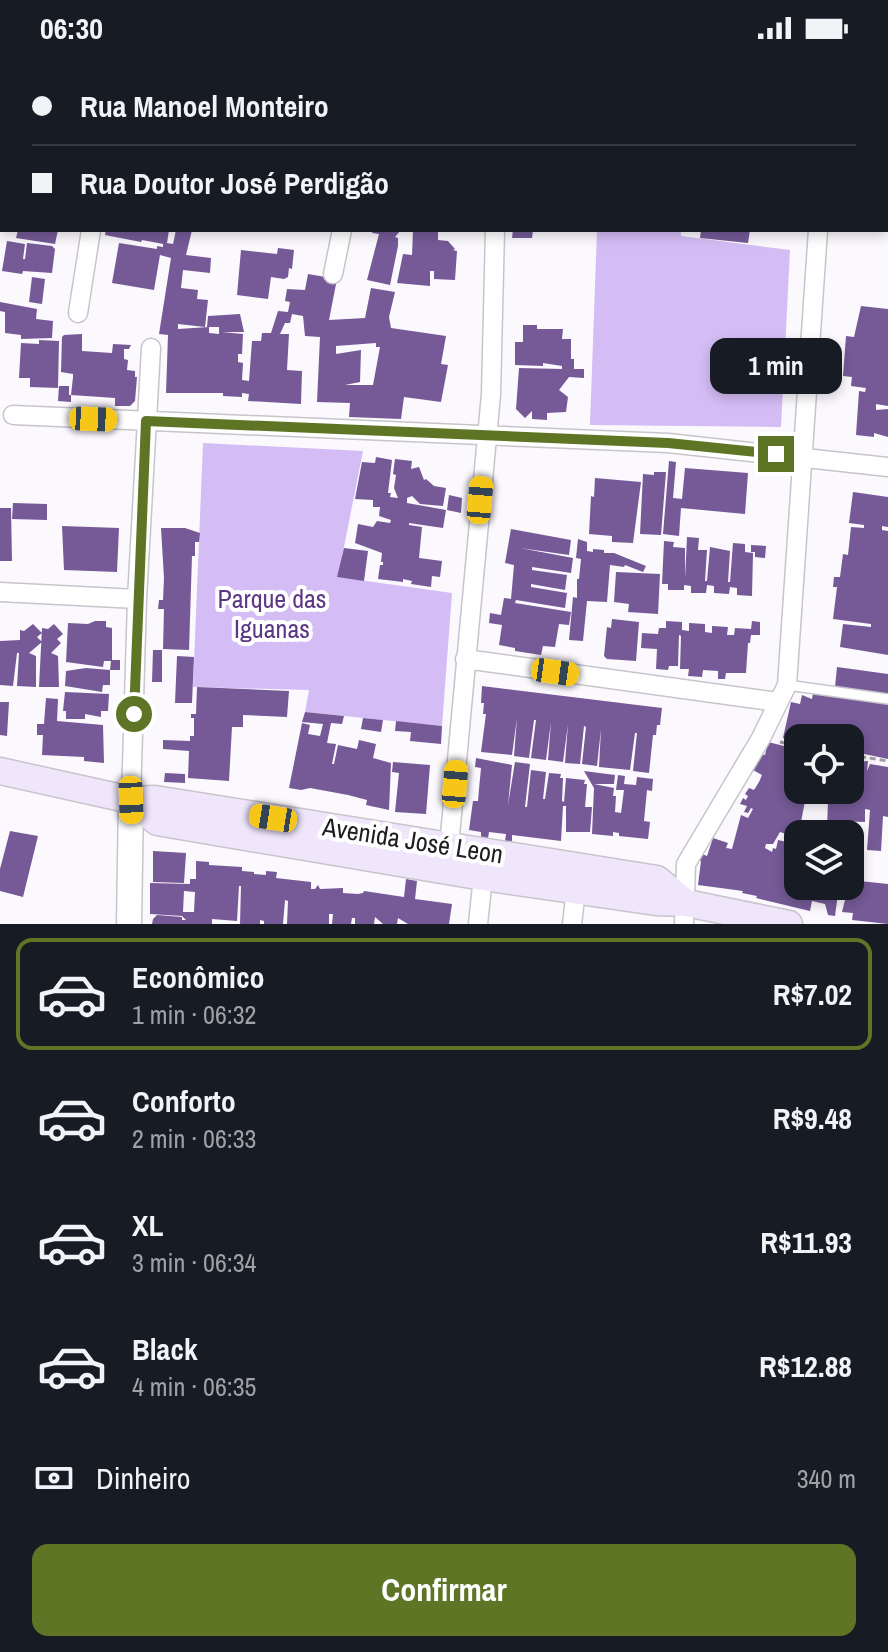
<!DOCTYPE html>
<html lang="pt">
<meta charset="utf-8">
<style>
body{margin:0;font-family:"Archivo Narrow",sans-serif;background:#242831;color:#f1f3f6;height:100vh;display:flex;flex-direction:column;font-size:30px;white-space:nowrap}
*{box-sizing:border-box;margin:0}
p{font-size:26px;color:#9ea1a6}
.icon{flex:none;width:44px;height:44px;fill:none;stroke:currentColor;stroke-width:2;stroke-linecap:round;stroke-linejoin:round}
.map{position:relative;height:868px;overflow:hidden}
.details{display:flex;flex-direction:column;background:#171b24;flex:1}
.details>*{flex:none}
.guide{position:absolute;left:0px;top:0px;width:888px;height:176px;box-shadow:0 4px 12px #0003;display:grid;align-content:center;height:176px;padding:0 32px;background:#171b24}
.buttons{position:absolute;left:784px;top:668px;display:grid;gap:16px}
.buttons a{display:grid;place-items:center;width:80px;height:80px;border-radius:16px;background:#171b24;box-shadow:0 4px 12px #0003;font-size:40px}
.end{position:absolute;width:36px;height:36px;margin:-18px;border:10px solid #5e7526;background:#fff;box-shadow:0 0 0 4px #fff}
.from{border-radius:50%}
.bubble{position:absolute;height:56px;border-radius:16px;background:#171b24;box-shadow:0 4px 12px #0003;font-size:26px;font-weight:700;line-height:56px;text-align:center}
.car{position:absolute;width:24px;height:48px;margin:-24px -12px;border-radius:10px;box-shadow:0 0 6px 2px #0007;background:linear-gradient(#f5c518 24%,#345 0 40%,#f5c518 0 76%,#345 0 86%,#f5c518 0)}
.guide b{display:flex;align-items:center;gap:28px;height:76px;font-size:30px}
.guide b+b{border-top:2px solid #363941}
.guide i{width:20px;height:20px;background:#f1f3f6}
ul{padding:14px 0 0;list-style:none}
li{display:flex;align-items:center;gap:24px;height:112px;margin:0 16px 12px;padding:0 16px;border:4px solid transparent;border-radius:16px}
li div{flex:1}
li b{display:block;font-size:30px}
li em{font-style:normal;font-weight:700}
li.current{border-color:#5e7526}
li>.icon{width:72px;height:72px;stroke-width:1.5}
.pay{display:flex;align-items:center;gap:20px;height:88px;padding:0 32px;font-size:30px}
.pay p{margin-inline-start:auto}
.button{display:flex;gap:16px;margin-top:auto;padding:16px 32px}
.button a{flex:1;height:92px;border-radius:16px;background:#5e7526;color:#fff;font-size:32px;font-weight:700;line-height:92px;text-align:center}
.status{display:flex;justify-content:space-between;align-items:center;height:56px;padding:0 40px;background:#171b24;direction:ltr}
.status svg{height:22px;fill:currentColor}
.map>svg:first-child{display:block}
</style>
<div class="status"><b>06:30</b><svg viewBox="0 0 49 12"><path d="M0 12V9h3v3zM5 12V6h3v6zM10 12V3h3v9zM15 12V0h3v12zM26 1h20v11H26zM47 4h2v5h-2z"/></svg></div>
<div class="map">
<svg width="888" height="868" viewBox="0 0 888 868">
<rect width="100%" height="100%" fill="#fbf8fe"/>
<path fill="#d4bcf5" d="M597,174H681V180L790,194L781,371L590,369Z
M203,387L363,395L338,521L452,537L442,670L305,656L309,634L193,631Z"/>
<path fill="#755a97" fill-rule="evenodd" d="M18,174H58L55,188L16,182Z
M106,174H169L167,187L173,188L176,174H192L186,199L211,202L210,217L183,214L181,232L198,234L197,243L208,244L205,271L178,268V273L209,271V277L219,278V271H207L208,260L240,258L244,276H222L243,278L242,298H238V306L243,307L242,324L249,325L252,285H261L262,277H271L278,255L288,256L290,246L285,245L287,233L305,234L308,218L337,223L329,264L365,262L371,232L395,236L389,261L391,272L446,280L441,308L448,309L441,346L404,341L401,363L349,361L350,347L317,346L320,281L305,280L303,260L292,258L290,267H285L280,278H289L287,314L302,315L301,348L248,345L249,338L242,337V341L223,340V337H166L168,279L159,278L171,202L160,199L154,234L112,227L119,187L157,193V190L163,191V188L142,184L141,186L105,179ZM376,287V291H380L373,329H345L360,326L361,294L336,298V290Z
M373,174H401L395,181L398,182V190L390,229L367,224L379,178L372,177Z
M413,174H438V184L448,185L455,193L453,194L457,195L455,224L434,223V215H430V230L397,227L403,198L412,199Z
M513,174H533L532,182H512Z
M701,174H750L748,187L700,182Z
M7,185L25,188L23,203H25L27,187L52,190L55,193L52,217L23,215L22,218L2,215Z
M278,192L294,194L292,213L289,212L288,221L284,223L271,221L268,243L237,239L241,194L277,198Z
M32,221L45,223L42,248L29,246Z
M0,246L37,253L36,263L53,265L52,282L21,283V279L5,277V256L0,255Z
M861,250L888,253V350L876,348V354L888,353V381L874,377V381L856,379L859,335L865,336L866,332L851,330L852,321L843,320L846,280L854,281Z
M523,269H537V273H563L562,283H571V303H574V313H584V322L569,321L559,334L568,341L566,356L547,357V364L532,363V355L525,362L516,353L519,312L562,313V310L543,307V310L515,309V286H523Z
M82,278V295L112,297L113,288L131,289L129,293H124V303L128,304L127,314L135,315V321H137L135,345L130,350H115V342L71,339V346L58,345L59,330H69V339H71L73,321V318L61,316L62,281L64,279Z
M39,284L59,285L58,332L30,331V322H19L21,287L39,288Z
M376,401L392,404L388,437H391L390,441L398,442L394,432L396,419L393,418L395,403L412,405L411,413L419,411L424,424L426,423L434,430L446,432L443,450L420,448L412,440L407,442V447L446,454L443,472L409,467V469L422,471L419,502L442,505L440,521L432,520L431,531L411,528L412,525L403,523V526L378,523L380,509H383V506H381L382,497L355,487L358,468L373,471L377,465L390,467L391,464L379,460L380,451H373V444L355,443L362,406L375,407Z
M669,405L676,406L673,442L682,443L685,412L748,417L745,458L681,452L679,480L663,478Z
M654,416H666L661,479L640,478L643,418L654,419Z
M595,422L641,426L633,487L612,486V480L589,478L591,440L594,441Z
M853,436L888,441V471L882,470V474L888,475V599L840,591L843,568L871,571V568L833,563L837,531H833L834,521H840L843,498L848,499L851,471L864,472V469L849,467Z
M449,439L462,442L461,457L447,454Z
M13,447L47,448V464L12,463Z
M0,452H11L12,505H0Z
M62,470L119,472L117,516L64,514Z
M161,472H185L200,477L199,486H195V500H192L189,594L163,593L164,553H158L159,544H163L164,522Z
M511,473L571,484L569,499L520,492L573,502L571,517L532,511V514L567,519L565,534L531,528V531L567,537L565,552L516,544L515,547L571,556L569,569L559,568L555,591L543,590L541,599L515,595V592L499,589L502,569L489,567L490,557L501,559L504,542L511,543L514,509L505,507Z
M687,481L699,482L698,494H707L705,525H707L710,491L730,495L728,526H730L733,487L745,488V496L753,497L752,540L737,539V532L730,531L729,538L714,537V530L707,529L706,537H691V530L684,529V534H668V528H662L664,485L674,486L673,491L685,492V523Z
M578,483L587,486V495L593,496V493L604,494V497H614L646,510L643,516L625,509L624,511L610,509L607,546L587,545L583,585L569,584L573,541L577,542V523H579L581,503L576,502Z
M751,489L766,490L765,502L755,501V496H751Z
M344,492L368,495L364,525L337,521Z
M616,516L660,518L658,558L628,556L629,548L614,546Z
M612,563L639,566L636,605L607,603L604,600L607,571L611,572Z
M95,565H106V571L112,572V604H120V614H110L111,605H104L103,611L66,606L68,567L88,568Z
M666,565L682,566V574L689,575V567L705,568V576L712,577V570L728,571L727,579H734L735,572L751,573L752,565L760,566V579H751L750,587H748L746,617H726L725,623H718V615L703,614L702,621L688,620L689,613H680L681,580L679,579L678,610H669L668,614L656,613L657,593L641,592L642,577L658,578L659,572H666Z
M33,568L42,577L37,581L42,586L29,597L36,600V631L17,630L19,597H17L13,630L0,629V585L20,584V574L24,575Z
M54,568L63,578L57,583L61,587L51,597L58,600L59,631H39L42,572L48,573Z
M153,594H162V626H152Z
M177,600L194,601L192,647H175Z
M837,611L888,618V638L835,631Z
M86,612L110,614V629H103L102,636L65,630L66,615Z
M482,630L662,652L660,669H657L656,679H653L649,717L633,715L637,677H635L630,714L599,711L601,673L597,710L582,708L586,671L584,670L580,708L565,707L568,668L563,706L548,704L551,666L546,704L531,702L536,664H534L529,702L514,700L517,662L512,699L481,696L486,658H483L484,647H481Z
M197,631L289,635L287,661L243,659V671H232L229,725L188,722L189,695L163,693V684L190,685V680H194V662H191V658H196Z
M65,636L109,638L108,655H101V661L85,658V663H66V655H63Z
M813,637L888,648V703L850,695V682H798V685L783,682L791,646L800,648L802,639L812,643Z
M46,642L58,643L57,665L103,669L104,707L84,705V701L42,699L43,679H37V668H44Z
M0,646H9L7,680L0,679Z
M305,656L344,660L342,668L331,667L327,687L336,688L332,708H334L338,689L357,693L359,684L376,688L373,702L391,707L389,754L366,749L367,744L348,739L310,732L301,734L289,732L302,667L310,669L308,678L320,680L323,668L302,666Z
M363,662L383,664L381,676L361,673Z
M396,665L442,670L441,688L410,685L411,676L395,675Z
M768,686L784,690L785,695L786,690L795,692L794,701L798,691V722L795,734H850V706L868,705L867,715L870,708L888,711V761L883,760L881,795L867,794L870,754L865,753V766L843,765V775H827L828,744L806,740L800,771L790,768L786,778L780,776L773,788H766L765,792L772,796L773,792L776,793L778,784L795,788L794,796L798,797V830H839L835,860L828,859L825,848L812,845L810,855L756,842L757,840L742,837L743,835L698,829L701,805L699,804L702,798L707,800L713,782L728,787L726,792L732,793L741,759L748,762L753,753L751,752L748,757L744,756L747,750L740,748L743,742L746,744L748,740L745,738L749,732L754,734L759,726L762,719L753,714L761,698L765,699Z
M476,702L512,709L508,749L515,706L530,708L525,751H527L531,714L546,716L543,743H545L549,717L561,718L560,722H563L562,745L564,746L566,722L585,724L584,728H587L585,751H592L590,776H566V750H563L561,785L512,779V785H505L506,778L489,776L488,782H481V776L469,774L473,745H478L479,733L481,712L475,711Z
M393,706L430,709L426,758L395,756L399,717L392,716Z
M584,715L615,719L614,728H594L614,732L613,740H616L615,756L621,757L624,734H616L618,719L625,720L624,728L636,729L637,721L653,723L652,735L647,734L644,765L650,766L648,783L619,780V777L613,776V780L592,778L594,732Z
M165,717L185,718V727L164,726Z
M10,775L38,780L23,841L0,835V813Z
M153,795L186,797L184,827L153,826Z
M196,805L209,806V809L242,811V815L254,816V818L266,819V815L277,816L276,822L311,826V833H315L318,829L320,833L343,832V837L358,838L363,837L364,835L404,841L406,823L417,825L415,843L452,848L449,868H408L398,862L397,868H383L375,861L374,868H355V862H352L351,868H332L333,858H329V868H287L288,845L285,844L283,868H264V865L260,864V868H240L241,830H239L237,865L212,863V868H152L153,863L157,859L182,861V864H186L182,860L150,858V827L190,828V823H196ZM184,835L195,836L194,856H183Z
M850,824L888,828V868L852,864L853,857L842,856Z"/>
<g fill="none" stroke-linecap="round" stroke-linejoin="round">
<defs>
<path id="service" d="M787,629L888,643"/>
<path id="minor" d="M119,2V0
M376,2V0
M500,2V0
M829,2V0
M333,218L342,174
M78,257L91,174
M13,359L668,387L888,411
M0,536L137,543
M465,603L777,646
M131,744L137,543L151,292
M448,801L491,338L495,174
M478,868L484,811
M572,868L577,826
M684,868L686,808L761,682L787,629L818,174"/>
<path id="tertiary" d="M129,868L131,744"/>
<path id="secondary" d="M0,715L131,744L155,743L657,823L686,847
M131,744L157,766L483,821L656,846L686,847L789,868"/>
</defs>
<use href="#service" stroke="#c7c5cb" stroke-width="12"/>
<use href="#minor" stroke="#c7c5cb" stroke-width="21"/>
<use href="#tertiary" stroke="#c7c5cb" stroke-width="27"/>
<use href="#secondary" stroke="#c7c5cb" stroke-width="29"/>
<path stroke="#9f9da2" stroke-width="3" stroke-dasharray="6 4" stroke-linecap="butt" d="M780,686L798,690
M850,699L888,705"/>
<use href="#service" stroke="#fff" stroke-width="9"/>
<use href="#minor" stroke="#fff" stroke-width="18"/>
<use href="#tertiary" stroke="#fff" stroke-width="24"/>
<use href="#secondary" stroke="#efe6fb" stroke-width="26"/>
</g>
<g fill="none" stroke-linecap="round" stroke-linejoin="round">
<path stroke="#5e7526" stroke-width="10" d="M134,658L146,365L668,387L776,398"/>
</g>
<g text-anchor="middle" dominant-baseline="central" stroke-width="8" stroke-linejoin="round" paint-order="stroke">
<g font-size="26" fill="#5d3785" stroke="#fff">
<text x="272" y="542">Parque das<tspan x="272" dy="30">Iguanas</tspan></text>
</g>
<g font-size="26" fill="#1d1c1e" stroke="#fff">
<text transform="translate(413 784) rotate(9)">Avenida José Leon</text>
</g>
</g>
</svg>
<div class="buttons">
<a><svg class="icon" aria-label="locate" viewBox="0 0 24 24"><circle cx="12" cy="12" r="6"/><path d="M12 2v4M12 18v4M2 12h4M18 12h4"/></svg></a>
<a><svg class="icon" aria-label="layers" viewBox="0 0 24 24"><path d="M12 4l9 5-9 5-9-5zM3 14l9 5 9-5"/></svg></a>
</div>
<i class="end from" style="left:134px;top:658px"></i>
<i class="end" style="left:776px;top:398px"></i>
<div class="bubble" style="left:710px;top:282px;width:132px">1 min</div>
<i class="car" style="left:93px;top:363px;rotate:92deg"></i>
<i class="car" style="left:480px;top:444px;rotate:5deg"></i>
<i class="car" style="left:555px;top:616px;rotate:98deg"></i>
<i class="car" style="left:455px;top:728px;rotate:5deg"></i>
<i class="car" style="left:131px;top:744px;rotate:178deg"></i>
<i class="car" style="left:273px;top:762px;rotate:279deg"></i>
<div class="guide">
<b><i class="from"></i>Rua Manoel Monteiro</b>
<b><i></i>Rua Doutor José Perdigão</b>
</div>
</div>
<section class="details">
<ul>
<li class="current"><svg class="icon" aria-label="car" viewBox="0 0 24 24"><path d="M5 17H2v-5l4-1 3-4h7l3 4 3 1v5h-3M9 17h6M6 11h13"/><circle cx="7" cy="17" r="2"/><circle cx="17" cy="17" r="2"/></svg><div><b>Econômico</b><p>1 min · 06:32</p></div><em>R$7.02</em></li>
<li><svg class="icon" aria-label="car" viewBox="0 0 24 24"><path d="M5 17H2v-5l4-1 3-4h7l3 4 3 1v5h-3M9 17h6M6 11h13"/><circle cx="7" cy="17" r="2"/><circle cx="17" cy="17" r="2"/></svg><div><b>Conforto</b><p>2 min · 06:33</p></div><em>R$9.48</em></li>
<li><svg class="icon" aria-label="car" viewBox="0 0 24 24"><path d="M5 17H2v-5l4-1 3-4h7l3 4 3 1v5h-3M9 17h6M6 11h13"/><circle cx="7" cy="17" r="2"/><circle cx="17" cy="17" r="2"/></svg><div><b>XL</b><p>3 min · 06:34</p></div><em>R$11.93</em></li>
<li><svg class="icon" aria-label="car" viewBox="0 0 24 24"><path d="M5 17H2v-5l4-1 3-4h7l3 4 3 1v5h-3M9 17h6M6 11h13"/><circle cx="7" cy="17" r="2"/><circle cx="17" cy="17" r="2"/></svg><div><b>Black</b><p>4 min · 06:35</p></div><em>R$12.88</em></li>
</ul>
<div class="pay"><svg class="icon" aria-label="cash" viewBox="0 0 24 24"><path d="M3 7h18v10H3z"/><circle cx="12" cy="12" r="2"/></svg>Dinheiro<p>340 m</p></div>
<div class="button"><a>Confirmar</a></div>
</section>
